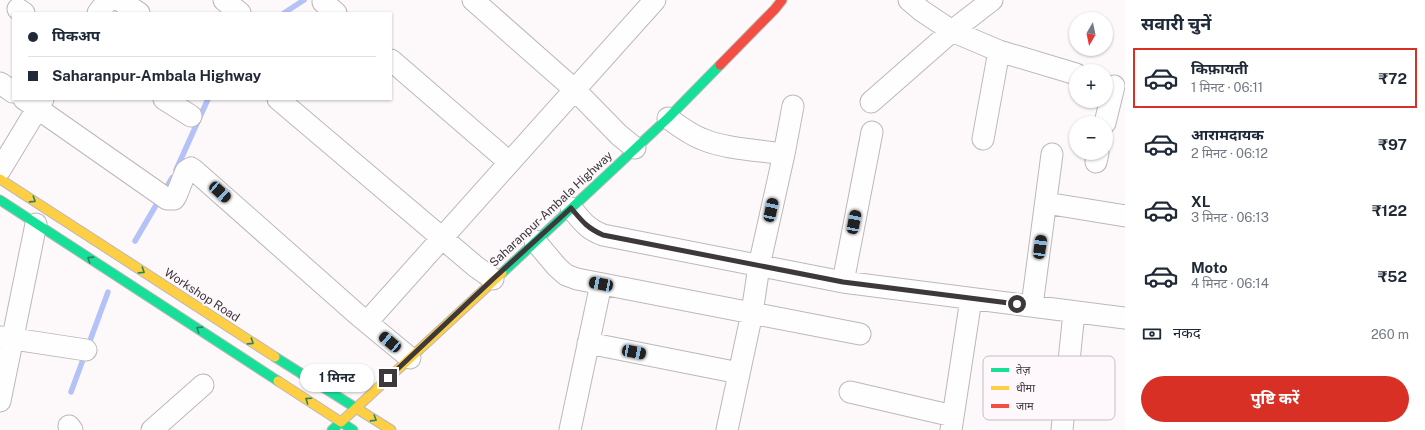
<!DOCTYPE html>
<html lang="hi">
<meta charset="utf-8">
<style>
body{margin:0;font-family:"Public Sans","Noto Sans Devanagari",sans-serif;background:#f6f6f7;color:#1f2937;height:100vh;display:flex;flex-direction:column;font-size:15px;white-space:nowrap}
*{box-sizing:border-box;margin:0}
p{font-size:13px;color:#747a83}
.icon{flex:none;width:22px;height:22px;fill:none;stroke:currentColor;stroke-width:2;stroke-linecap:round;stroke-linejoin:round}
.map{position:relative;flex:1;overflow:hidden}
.details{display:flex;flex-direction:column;background:#fff;width:300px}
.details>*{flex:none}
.banner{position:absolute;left:12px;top:12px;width:380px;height:88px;border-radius:0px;box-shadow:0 1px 3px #0004;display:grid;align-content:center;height:88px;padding:0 16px;background:#fff}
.needle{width:26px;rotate:189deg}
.controls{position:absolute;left:1069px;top:12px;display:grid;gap:8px}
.controls a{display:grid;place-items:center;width:44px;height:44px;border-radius:50%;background:#fff;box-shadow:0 1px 3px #0004;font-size:20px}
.end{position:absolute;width:18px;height:18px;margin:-9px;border:5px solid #3c383b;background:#fff;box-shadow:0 0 0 2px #fff}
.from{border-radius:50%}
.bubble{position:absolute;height:28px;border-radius:14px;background:#fff;box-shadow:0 1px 3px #0004;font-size:13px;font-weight:700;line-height:28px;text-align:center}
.car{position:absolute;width:12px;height:24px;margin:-12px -6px;border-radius:5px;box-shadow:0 0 3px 1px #0007;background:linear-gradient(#222 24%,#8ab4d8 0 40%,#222 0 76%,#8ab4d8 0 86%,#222 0)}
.banner b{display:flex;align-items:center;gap:14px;height:38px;font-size:15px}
.banner b+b{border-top:1px solid #e0e1e3}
.banner i{width:10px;height:10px;background:#1f2937}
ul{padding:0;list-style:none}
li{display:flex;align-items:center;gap:12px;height:60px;margin:0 8px 6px;padding:0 8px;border:2px solid transparent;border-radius:0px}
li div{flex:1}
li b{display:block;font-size:15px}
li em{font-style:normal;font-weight:700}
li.on{border-color:#d93025}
li>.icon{width:36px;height:36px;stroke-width:1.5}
h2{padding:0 16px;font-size:18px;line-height:48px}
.pay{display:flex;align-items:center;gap:10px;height:44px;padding:0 16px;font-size:15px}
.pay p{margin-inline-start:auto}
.button{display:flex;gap:8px;margin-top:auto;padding:8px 16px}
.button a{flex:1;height:46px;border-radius:24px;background:#d93025;color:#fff;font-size:16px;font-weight:700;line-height:46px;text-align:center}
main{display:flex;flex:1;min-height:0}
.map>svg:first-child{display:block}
</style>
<main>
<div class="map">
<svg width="1125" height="430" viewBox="0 0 1125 430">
<rect width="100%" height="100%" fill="#fdf9fb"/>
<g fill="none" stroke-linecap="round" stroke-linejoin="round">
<path stroke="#b4c2f7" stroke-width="5.5" d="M284,13L304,0
M176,170L208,99
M135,241L172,178
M71,392L108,292"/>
<defs>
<path id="street" d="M119,0L139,13
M224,0L240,13
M473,0L575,90L619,135L635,148
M909,0L922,11L952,31L999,51L1076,74
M323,2L336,13
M18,9L24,13
M98,13L108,0
M391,60L509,162
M0,83L13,92
M24,99L167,199H174L176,196L186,171L191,168L194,170L358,315L410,358
M164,99L191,116
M278,99L475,266L493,279
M871,102L952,31L992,0
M668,118C679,126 689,134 702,139C725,149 759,150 784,154
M1105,123L1114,86
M983,139L999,51
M1096,162L1098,153
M0,170L43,99
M1046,203L1125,216
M571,208C582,221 587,229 603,235L843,282L1125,318
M535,241L557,267L566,275L577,279L860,334
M843,282L872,132
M1032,306L1052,154
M367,322L655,0
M1,337L86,350
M588,343L739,373
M850,392L953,416
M0,401L36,224
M69,426L72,430
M152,430L203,385
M570,430L601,284
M727,430L752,313L759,266L784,154L793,106
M951,430L971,299
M1062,430L1074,312"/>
<path id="fast" d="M0,200L278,381
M502,273L668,118L720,65
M275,357L356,408
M332,430L341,422L353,430"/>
<path id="slow" d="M0,179L275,357
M278,381L341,422L502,273
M356,408L391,430"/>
<path id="jam" d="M720,65L775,9L782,0"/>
</defs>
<use href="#street" stroke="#bcb8ba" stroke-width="23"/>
<use href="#fast" stroke="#bcb8ba" stroke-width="11"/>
<use href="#slow" stroke="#bcb8ba" stroke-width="11"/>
<use href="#jam" stroke="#bcb8ba" stroke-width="11"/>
<use href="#street" stroke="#fffefe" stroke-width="21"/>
<use href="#fast" stroke="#16e098" stroke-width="9"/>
<use href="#slow" stroke="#ffcf43" stroke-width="9"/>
<use href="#jam" stroke="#f24e42" stroke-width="9"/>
</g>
<defs><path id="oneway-chevron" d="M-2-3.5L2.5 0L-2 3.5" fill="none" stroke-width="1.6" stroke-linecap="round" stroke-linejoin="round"/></defs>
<g stroke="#2b8465">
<use href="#oneway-chevron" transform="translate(33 200) rotate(33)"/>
<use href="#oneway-chevron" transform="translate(90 259) rotate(-147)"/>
<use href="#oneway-chevron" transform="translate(142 271) rotate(33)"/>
<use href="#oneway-chevron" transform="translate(199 329) rotate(-147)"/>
<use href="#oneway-chevron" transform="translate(251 342) rotate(33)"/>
<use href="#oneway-chevron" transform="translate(308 400) rotate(-146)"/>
<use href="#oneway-chevron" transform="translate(374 419) rotate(32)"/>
</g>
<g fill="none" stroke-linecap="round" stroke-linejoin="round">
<path stroke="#3c383b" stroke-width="5" d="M388,378L493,279L571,208C582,221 587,228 603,235L843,282L1017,304"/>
</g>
<g text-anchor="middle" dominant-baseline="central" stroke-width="4" stroke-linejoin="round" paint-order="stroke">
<g font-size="12" fill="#3c383b" stroke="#fef8fc">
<text transform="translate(551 209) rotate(-43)">Saharanpur-Ambala Highway</text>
<text transform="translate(202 295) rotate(33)">Workshop Road</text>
</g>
</g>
<rect x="983" y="356" width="132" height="64" rx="6" fill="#fef8fc" stroke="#c4bec2" stroke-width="1"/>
<rect x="991" y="368" width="18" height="4" fill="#16e098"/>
<rect x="991" y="386" width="18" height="4" fill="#ffcf43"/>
<rect x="991" y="404" width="18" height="4" fill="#f24e42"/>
<g font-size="11" fill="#3c383b">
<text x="1016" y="374">तेज़</text>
<text x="1016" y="392">धीमा</text>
<text x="1016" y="410">जाम</text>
</g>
</svg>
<div class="controls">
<a><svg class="needle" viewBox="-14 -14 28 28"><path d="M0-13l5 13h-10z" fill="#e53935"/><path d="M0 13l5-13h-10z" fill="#747a83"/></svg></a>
<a>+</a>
<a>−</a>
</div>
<i class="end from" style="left:1017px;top:304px"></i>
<i class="end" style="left:388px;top:378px"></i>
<div class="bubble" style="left:300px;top:364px;width:74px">1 मिनट</div>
<i class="car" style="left:220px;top:192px;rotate:132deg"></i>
<i class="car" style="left:771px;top:210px;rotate:12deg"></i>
<i class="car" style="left:854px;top:222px;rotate:11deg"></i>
<i class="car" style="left:1040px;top:247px;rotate:8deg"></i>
<i class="car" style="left:601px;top:284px;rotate:281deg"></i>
<i class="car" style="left:390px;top:342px;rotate:310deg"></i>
<i class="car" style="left:634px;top:352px;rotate:101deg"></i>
<div class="banner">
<b><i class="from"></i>पिकअप</b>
<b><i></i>Saharanpur-Ambala Highway</b>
</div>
</div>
<section class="details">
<h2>सवारी चुनें</h2>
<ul>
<li class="on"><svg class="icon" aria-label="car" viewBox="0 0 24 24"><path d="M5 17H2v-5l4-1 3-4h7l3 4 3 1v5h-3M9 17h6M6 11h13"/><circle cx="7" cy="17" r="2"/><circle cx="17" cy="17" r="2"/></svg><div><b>किफ़ायती</b><p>1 मिनट · 06:11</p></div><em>₹72</em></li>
<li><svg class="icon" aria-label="car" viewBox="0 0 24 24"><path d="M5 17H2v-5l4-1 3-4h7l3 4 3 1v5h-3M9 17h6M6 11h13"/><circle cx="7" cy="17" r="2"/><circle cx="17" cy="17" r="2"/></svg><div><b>आरामदायक</b><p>2 मिनट · 06:12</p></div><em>₹97</em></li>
<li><svg class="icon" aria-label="car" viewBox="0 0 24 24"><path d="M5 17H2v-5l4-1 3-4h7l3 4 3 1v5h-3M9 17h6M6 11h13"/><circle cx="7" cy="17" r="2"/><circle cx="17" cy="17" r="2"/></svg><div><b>XL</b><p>3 मिनट · 06:13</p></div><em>₹122</em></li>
<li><svg class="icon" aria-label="car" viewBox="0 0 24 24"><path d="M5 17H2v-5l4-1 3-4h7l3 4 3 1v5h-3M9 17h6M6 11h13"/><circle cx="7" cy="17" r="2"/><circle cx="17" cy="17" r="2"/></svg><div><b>Moto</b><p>4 मिनट · 06:14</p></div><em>₹52</em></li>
</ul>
<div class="pay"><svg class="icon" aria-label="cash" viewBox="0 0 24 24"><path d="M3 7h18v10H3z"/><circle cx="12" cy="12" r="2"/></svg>नकद<p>260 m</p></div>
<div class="button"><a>पुष्टि करें</a></div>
</section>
</main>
